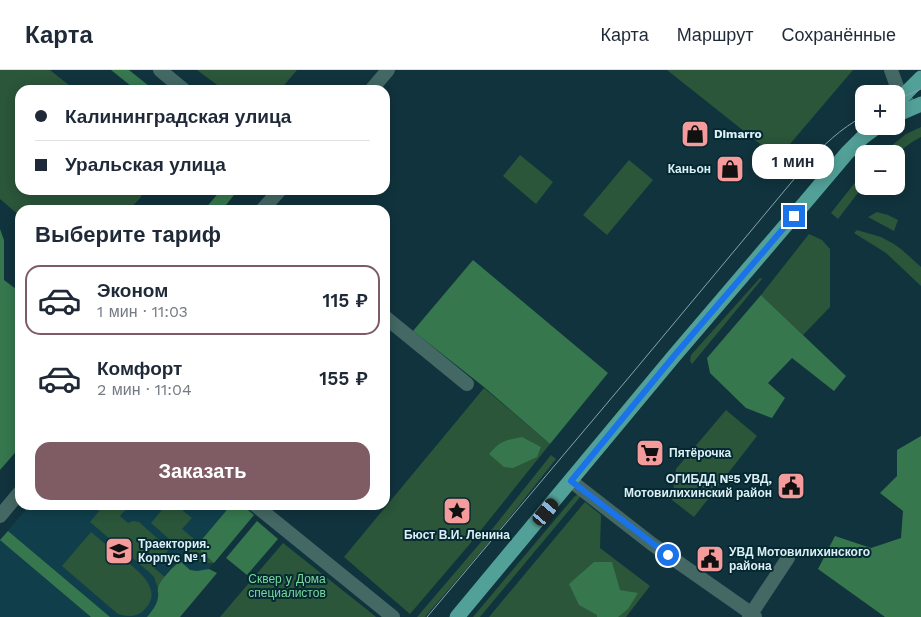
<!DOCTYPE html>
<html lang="ru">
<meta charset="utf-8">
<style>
body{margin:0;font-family:"Work Sans",sans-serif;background:#f2f2f3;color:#1f2937;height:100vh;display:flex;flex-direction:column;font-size:19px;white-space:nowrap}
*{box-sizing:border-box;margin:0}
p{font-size:16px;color:#747a83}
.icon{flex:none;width:28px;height:28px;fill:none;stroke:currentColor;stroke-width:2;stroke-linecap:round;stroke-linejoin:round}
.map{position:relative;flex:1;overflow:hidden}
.sheet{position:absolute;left:15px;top:135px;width:375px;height:305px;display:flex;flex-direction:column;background:#fff;border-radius:15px;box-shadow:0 2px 12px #0003}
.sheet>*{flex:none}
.hud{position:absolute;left:15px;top:15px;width:375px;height:110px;border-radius:15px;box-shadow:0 2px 12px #0003;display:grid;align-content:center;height:110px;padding:0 20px;background:#fff}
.fabs{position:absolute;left:855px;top:15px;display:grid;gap:10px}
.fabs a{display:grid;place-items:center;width:50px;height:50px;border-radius:10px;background:#fff;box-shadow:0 2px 12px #0003;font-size:25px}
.end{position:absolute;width:22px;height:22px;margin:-11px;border:6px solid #1a73e8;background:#fff;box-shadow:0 0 0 2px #fff}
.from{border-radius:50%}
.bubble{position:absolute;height:35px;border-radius:15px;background:#fff;box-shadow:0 2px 12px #0003;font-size:16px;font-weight:600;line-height:35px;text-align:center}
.car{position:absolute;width:15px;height:30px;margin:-15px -8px;border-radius:6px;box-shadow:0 0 4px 1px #0007;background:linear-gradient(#222 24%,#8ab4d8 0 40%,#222 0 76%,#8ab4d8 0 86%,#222 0)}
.hud b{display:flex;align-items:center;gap:18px;height:48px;font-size:19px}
.hud b+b{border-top:1px solid #e0e1e3}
.hud i{width:12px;height:12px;background:#1f2937}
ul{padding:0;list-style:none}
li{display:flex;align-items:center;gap:15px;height:70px;margin:0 10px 8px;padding:0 10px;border:2px solid transparent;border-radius:15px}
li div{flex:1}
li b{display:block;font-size:19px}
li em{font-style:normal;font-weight:600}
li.current{border-color:#7f5c64}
li>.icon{width:45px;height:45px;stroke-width:1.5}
h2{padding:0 20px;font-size:22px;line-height:60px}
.primary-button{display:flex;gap:10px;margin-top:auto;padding:10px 20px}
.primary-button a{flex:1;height:58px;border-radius:15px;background:#7f5c64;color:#fff;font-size:20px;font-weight:600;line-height:58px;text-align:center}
header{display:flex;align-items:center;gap:30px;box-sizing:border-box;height:70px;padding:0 25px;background:#fff;border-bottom:1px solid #e0e1e3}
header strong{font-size:24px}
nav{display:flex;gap:28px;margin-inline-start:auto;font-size:18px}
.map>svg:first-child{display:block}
</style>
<header>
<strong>Карта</strong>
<nav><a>Карта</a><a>Маршрут</a><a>Сохранённые</a></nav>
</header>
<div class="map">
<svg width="921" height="547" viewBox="0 0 921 547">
<rect width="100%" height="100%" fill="#11333d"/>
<path fill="#103f4b" d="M30,435H242L254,445L168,547H0V470Z"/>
<path fill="#2b563a" d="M0,0H50L75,20H20V120H142L141,127L129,140H20V146L0,129Z
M197,0H297L280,20H224Z
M667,0H853L778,88Z
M921,57V67L912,72L896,84H881L906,64Z
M520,85L553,112L536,134L503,106Z
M629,90L653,110L607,165L583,145Z
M864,101V115L838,149L831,143Z
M877,142L888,145L898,150L894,161L868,147Z
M857,160L881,167L894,174L901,179L921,197V216L886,183L854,163Z
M809,164L822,170L830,179V237L803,265L761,225Z
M760,208L762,209L692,294L690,291L691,285Z
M484,318L550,374L469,475L410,544L344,487Z
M726,340L757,366L694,447L672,430L676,399Z
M551,385L556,389L498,462L425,547H417L493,458Z
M578,424L581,426L480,547H473L574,427Z
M585,432L601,445L600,478L650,516L626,547H489Z
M104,435H130L120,446L128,453L133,451L139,452L169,479L154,498L165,507L158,518L154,507L149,502L90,452Z
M166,435H176L192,448L182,459L199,473L197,478L214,493C206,493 200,493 192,489L151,453Z
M91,462C101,470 111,479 121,487C137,500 166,520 143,541C137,547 127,547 118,544L62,496Z
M283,473L375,546L376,547H220Z"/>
<path fill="#36774e" d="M111,0H129L154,20H136Z
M221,120H238L222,140H204Z
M0,159L4,170V210L20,222V377L0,400Z
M473,190L608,303L550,374L484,317L413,261Z
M761,225L846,306L834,321L792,288L768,313L785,328L772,348L746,338L710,303L707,288Z
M921,366V547H885L818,499L835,466L871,478L901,468L903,441L880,423L897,406V380Z
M522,367L541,377L537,387L513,398L504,397L489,384C500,371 505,370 522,367Z
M227,435H242L254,445L214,493L197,478L199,473L226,441Z
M257,451L278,469L247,505L226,488Z
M8,461L110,547H91L0,470Z
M180,491L190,500L197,501L209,499L217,503L180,547H147C152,541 158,534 158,526C159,524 157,521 158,518C160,510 173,497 180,491Z
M594,492H612L620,520L638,523L628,539L618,547H597V545L579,535L569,514Z"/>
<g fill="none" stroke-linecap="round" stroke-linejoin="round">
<path stroke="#446864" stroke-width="14" d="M160,0L184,20
M891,0L901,28L909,34
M371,20L388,0
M262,140L280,120
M385,247L467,314
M571,411L652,474L745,539L755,547
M255,435L393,547
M0,446L20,422
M749,547L788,488"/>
<path stroke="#52a198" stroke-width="15" d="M896,33L921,8
M896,45L921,34
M457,547L674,286L803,135L847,83L863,67L878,56"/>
<path stroke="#8aa3aa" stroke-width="1" d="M896,30L921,19
M427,547L630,306L805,96C822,76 841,58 864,46"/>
</g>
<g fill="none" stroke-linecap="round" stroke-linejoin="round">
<path stroke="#1a73e8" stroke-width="6" d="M668,485L571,411L674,286L794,146"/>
</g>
<defs>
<symbol id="shop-square" viewBox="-11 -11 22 22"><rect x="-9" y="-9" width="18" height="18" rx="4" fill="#f59b9c" stroke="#052932"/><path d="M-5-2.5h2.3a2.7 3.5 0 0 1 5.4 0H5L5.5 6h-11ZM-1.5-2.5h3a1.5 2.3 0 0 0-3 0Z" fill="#111"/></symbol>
<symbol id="supermarket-square" viewBox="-11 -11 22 22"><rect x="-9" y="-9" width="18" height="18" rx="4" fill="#f59b9c" stroke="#052932"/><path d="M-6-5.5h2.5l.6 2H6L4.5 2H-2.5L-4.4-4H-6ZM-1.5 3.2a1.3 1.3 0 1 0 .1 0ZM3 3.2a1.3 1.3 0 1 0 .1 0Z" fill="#111"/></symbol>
<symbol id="civic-square" viewBox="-11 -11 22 22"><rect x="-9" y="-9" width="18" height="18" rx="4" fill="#f59b9c" stroke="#052932"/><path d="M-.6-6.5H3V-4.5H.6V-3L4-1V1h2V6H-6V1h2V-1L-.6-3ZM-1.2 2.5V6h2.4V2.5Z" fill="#111"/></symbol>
<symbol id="sight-square" viewBox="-11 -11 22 22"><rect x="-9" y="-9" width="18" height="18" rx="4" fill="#f59b9c" stroke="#052932"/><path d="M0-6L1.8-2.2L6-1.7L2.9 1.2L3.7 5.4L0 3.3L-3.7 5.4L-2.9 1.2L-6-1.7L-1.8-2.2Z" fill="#111"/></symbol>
<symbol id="school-square" viewBox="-11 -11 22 22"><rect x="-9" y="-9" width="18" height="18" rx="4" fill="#f59b9c" stroke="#052932"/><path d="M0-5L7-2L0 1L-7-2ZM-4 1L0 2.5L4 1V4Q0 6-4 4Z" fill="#111"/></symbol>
</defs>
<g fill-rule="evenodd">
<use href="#shop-square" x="679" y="48" width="32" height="32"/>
<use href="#shop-square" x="714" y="83" width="32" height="32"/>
<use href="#supermarket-square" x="634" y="367" width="32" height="32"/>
<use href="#civic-square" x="775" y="400" width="32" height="32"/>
<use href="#sight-square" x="441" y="425" width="32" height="32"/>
<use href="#school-square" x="103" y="465" width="32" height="32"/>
<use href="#civic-square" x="694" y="473" width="32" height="32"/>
</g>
<g text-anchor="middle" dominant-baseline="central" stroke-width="4" stroke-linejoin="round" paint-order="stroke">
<g font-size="12" font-weight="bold" fill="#dceff4" stroke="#052932" text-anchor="start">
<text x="714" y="64">Dimarro</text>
<text x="711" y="99" text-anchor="end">Каньон</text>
<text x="669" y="383">Пятёрочка</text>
<text x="772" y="409" text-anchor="end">ОГИБДД №5 УВД,<tspan x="772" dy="14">Мотовилихинский район</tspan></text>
<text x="457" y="465" text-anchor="middle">Бюст В.И. Ленина</text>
<text x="138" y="474">Траектория.<tspan x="138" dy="14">Корпус № 1</tspan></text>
<text x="729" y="482">УВД Мотовилихинского<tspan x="729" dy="14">района</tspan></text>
</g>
<g font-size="12" fill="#7bd79b" stroke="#052932">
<text x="287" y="509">Сквер у Дома<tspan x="287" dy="14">специалистов</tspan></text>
</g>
</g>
</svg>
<div class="fabs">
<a>+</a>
<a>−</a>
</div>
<i class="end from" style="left:668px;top:485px"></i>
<i class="end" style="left:794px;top:146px"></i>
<div class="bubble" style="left:752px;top:74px;width:82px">1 мин</div>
<i class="car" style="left:546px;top:442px;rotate:40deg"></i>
<div class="hud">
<b><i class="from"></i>Калининградская улица</b>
<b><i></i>Уральская улица</b>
</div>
<section class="sheet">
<h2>Выберите тариф</h2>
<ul>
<li class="current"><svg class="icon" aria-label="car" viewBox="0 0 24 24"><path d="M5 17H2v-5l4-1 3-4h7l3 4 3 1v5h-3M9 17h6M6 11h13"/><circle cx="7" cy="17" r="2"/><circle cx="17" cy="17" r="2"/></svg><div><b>Эконом</b><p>1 мин · 11:03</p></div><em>115 ₽</em></li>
<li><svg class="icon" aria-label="car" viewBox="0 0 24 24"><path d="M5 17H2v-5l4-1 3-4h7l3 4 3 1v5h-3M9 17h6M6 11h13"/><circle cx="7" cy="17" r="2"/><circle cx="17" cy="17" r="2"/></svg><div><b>Комфорт</b><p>2 мин · 11:04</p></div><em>155 ₽</em></li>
</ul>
<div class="primary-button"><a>Заказать</a></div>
</section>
</div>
